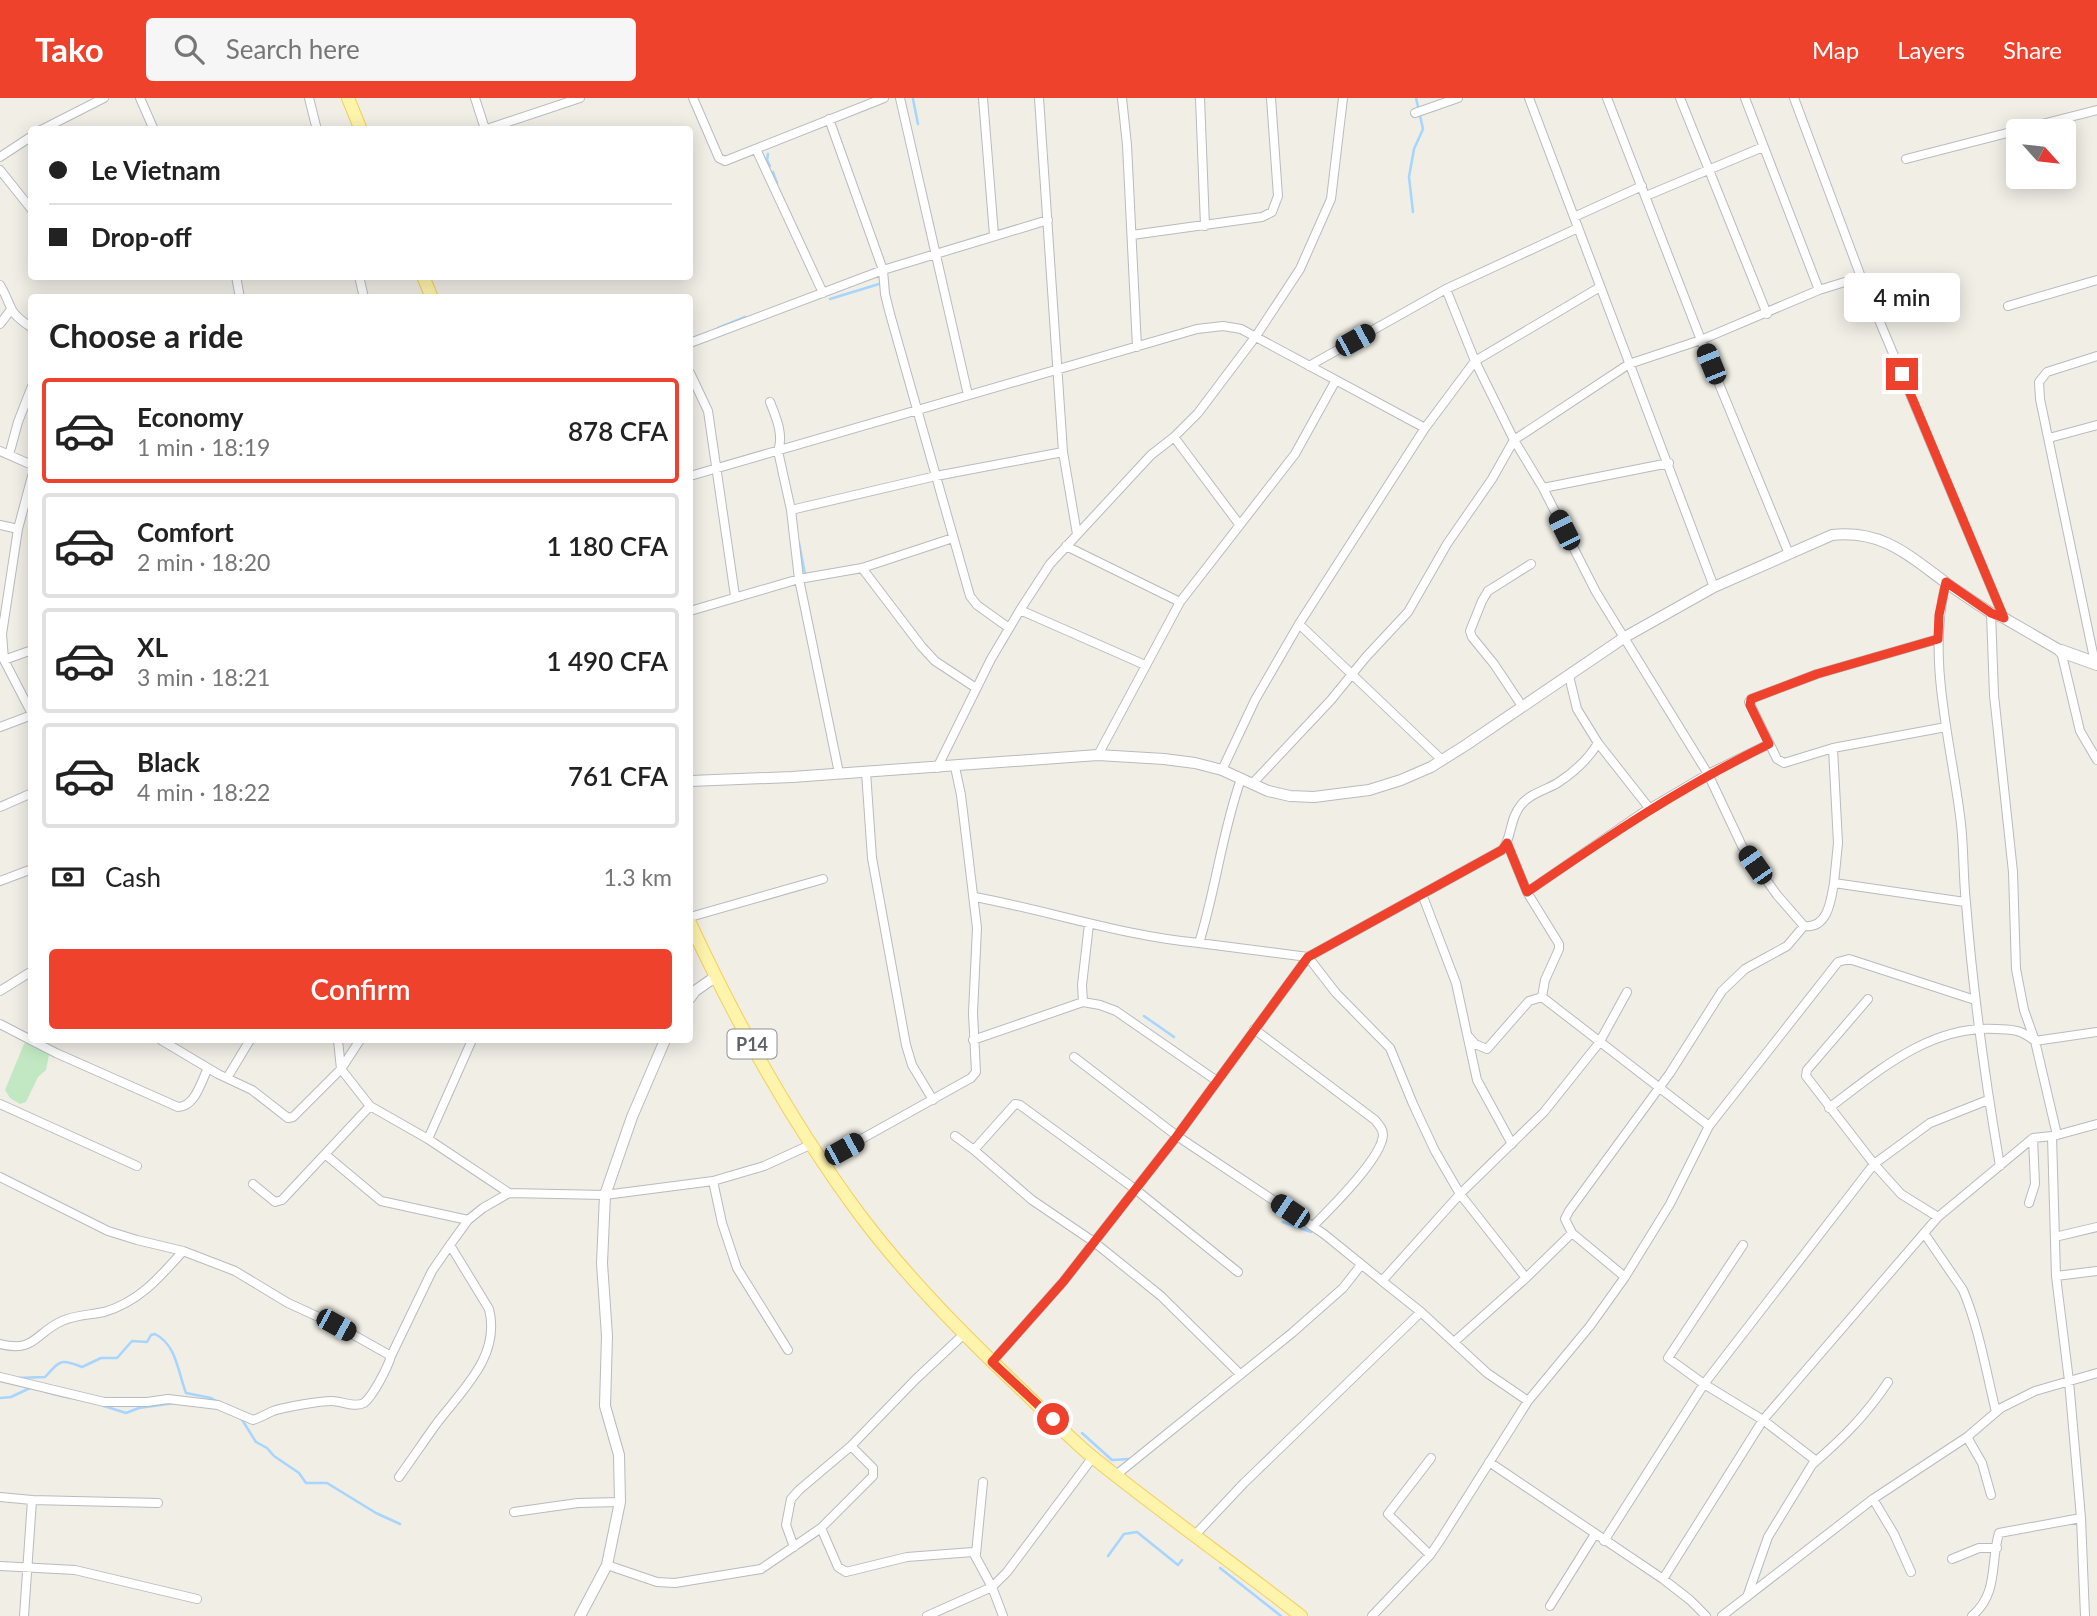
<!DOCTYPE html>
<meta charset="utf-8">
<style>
body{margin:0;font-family:Lato,sans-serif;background:#f6f6f6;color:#222;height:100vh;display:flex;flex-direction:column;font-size:26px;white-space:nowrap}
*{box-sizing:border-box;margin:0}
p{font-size:23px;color:#767676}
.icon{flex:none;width:38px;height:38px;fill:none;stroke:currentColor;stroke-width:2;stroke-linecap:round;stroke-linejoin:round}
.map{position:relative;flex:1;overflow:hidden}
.drawer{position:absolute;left:28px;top:196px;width:665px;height:749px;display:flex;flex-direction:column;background:#fff;border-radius:7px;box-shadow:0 4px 18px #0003}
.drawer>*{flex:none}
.top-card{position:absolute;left:28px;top:28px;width:665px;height:154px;border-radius:7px;box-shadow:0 4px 18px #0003;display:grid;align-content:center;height:154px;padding:0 21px;background:#fff}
.needle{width:46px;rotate:117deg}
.tools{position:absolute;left:2006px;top:21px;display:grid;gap:14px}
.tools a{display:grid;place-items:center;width:70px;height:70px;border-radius:7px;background:#fff;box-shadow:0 4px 18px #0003;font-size:35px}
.end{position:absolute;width:32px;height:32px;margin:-16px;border:9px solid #ee422d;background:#fff;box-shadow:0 0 0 4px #fff}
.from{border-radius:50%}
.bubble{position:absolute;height:49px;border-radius:7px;background:#fff;box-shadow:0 4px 18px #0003;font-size:23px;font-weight:600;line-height:49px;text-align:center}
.car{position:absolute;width:21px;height:42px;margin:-21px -10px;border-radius:9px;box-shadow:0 0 5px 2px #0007;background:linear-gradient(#222 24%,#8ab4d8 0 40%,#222 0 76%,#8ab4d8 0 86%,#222 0)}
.top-card b{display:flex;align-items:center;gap:24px;height:66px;font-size:26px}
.top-card b+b{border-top:2px solid #e0e0e0}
.top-card i{width:18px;height:18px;background:#222}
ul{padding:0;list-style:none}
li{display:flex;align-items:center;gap:21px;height:105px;margin:0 14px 10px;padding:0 7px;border:4px solid #e0e0e0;border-radius:7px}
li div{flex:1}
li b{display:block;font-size:26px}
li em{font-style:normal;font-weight:600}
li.on{border-color:#ee422d}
li>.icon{width:63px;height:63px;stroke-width:1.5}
h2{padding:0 21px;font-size:32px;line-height:84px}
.pay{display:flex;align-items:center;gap:18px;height:77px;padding:0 21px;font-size:26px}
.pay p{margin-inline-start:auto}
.action{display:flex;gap:14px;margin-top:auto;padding:14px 21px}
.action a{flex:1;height:80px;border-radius:7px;background:#ee422d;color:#fff;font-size:28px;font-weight:600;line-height:80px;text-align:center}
header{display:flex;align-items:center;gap:42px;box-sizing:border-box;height:98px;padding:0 35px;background:#ee422d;color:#fff}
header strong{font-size:33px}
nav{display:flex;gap:38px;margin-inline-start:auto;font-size:24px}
.search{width:490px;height:63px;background:#f6f6f6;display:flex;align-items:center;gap:18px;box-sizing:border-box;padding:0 24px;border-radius:7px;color:#767676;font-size:26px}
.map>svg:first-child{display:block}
</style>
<header>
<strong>Tako</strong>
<div class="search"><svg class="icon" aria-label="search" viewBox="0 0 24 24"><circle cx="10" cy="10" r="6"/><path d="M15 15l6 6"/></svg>Search here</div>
<nav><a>Map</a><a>Layers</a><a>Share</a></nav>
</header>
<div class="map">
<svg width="2097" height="1518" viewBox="0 0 2097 1518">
<rect width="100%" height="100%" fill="#f0eee5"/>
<path fill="#c1e8c3" d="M31,940L32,942H39L51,947L46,972L38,979L26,1004L20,1006L10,1000L5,992L24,946Z"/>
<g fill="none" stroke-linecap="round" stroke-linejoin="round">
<path stroke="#a6d5ff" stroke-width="2.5" d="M913,1L918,26
M768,56L767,62L770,68
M773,74L777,85
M1413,114L1409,79L1414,51L1423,31L1416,0
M830,201L879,186
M718,230L745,219
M799,445L805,476
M1144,918L1174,939
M1283,1124L1311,1134
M18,1280L45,1279C60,1263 59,1260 82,1269L101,1260H117L132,1243L147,1244L151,1237L155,1236C177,1247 178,1275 186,1295L211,1300L218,1304
M46,1294L70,1300
M0,1300L11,1299L30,1290
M104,1308L126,1315L139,1310L174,1305
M241,1320L256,1344L267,1350L274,1358L299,1375L306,1385H327L376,1415L400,1426
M1082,1335L1112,1362L1130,1361
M1108,1458L1124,1436L1137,1434L1178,1467L1182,1462
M1220,1470L1281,1518"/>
<defs>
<path id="minor" d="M140,0L154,32
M309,0L317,32
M475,0L485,31
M693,0L719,60L725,63L884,0
M900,0L968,297
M983,0L994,137
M1122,0L1127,47L1137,249
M1200,0L1205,128
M1529,0L1714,489
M1607,0L1701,242L1789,456
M1680,0L1767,216
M1745,0L1819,192
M1794,0L1861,179
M1415,15L1458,0
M829,21L883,172L885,196L890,216L970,498L977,507L1009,530
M41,32L104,0
M484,32L580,0
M756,51L823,195
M0,59L32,38
M1906,61L2097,12
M0,72L32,112
M1646,98L1763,49
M1574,119L1642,88
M1132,137L1262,119L1272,114L1278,98L1271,0
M236,178L240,200
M359,178L364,200
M0,187C14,210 5,212 32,230
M1446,191L1475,263L1514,342L1543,390L1596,494L1708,676L1742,748L1777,797L1804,828C1828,831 1831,802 1834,785
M2008,208L2097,182
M0,226L10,213
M690,245L883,172L1048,122
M1309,268L1446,191L1578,130
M690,275L708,313L735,498
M770,304C776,319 784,337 778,353L791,412L799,481L839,675
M1174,339L1239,426
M2049,340L2097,327
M0,353L32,367
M1063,354L1077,436
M9,357L18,324L32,288
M32,378L18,431L2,536L4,562L32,616
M690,378L1197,231L1223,228L1241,231L1425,330
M1543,390L1669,365
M791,412L936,378L1063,354L1039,0
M0,427L18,431
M1066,448L1180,504
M862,470L922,549L935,563L976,590
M1946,484C1926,564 1952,646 1961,726C1964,752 1963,779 1966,805C1973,894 1985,981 2000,1068
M1020,512L1145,567
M690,513L799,481L862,470L953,440
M1991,515L1994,597L2013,774L2016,871L2024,912L2035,943L2057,1037L2052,1038L2056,1178L2069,1283L2081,1420L2085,1518
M1299,526L1442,662
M1938,541L1817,576L1751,601L1749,604L1777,661L1784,665L1833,650L1946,629
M2061,553L2080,633L2097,662
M4,562L32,552
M2095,565L2040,301L2039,284L2047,274L2097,258
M1522,608L1494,566L1472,539L1470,533L1482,503L1488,493L1531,466
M0,629L32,617
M1598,645L1650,711
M1833,650L1838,745L1834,785L1965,804
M1098,657L1180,504L1295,356L1336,282
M937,670L991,561L1020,512L1050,466L1151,357L1174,339L1198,315L1256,238L1300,171L1331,101L1343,0
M1222,672L1255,602L1299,526L1425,330L1475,263L1600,189
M866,674L872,760L906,947L912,967L933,1002
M1252,686L1331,602L1366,559L1408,514L1447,446L1492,381L1514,342L1629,266L1701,242L1819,192L1861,179L2004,520
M0,709L32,695
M1507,745L1527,794L1559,846V851L1545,882L1542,899
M0,783L32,771
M1527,794L1642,715L1708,676L1769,646
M1422,796L1456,885L1477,982L1512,1046
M975,799C1050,813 1123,838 1199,845C1216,791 1222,734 1241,681
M690,819L823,781
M1089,826L1082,887L1083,904L1100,907L1116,913L1217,983
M1199,845L1308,859L1336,895L1390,950L1413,1006L1435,1053L1460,1096L1526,1180
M0,893L32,873
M1542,899L1709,1028
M1868,901L1807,972L1806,978L1874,1066L1901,1096L1938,1119
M0,926L56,955L178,1009C195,1009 201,984 208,970
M1254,931L1375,1022C1379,1027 1383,1031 1383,1037C1382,1060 1330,1111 1313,1128
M1468,938L1475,946L1487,951L1529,903L1542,899
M161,942L218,976L252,992L288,1020L293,1019L341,971L370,1008L428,1041L509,1095
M338,942L341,971L360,942
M973,942L1083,904
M1074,959L1177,1038L1324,1136L1382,1183
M227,980L250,942
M0,1006L137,1068
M1829,1010C1878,973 1930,927 1996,931C2014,932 2020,931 2035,943L2097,934
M2057,1037L2097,1026
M955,1038L974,1052L1015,1006L1020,1007L1135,1091L1238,1174
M428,1041L472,942
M974,1052L1032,1102L1094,1144L1161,1198L1240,1276
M326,1057L381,1103L468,1122
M822,1063L971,980L976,974L973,915L977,830L961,697L955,669
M0,1079L108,1133L137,1142L183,1153L235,1173L288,1205L336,1227L391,1258L432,1173L450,1147L468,1122L483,1110L509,1095L605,1097L713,1083L764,1068L812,1046
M713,1083L722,1125L737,1170L788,1252
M253,1086L275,1104L282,1102L370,1008
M2029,1105L2035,1086L2033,1040
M1924,1135L1963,1192C1979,1230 1986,1273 1996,1314
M2055,1139L2097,1129
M1743,1147L1668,1260L1704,1286L1763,1322L1815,1362L1768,1439L1747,1499
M2056,1178L2097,1173
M1625,1179L1572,1135L1565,1121L1569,1113L1670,975L1722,893L1745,871L1787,848L1804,828
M1454,1244L1526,1180L1572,1135
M0,1246C35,1255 35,1235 62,1223C75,1217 90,1217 104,1214C139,1204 160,1179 183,1153
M992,1264L1063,1184L1177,1038L1308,859L1502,752C1512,741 1509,721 1521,707C1530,695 1547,692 1559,684C1574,674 1589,660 1598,645L1577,611L1569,578
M0,1279L104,1304H147L168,1301L218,1307L253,1322C260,1320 266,1316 273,1313C285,1309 319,1303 332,1303C341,1303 355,1310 364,1305C373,1298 388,1269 391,1258
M1528,1303L1487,1275L1421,1214L1382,1183L1460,1096L1544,1014L1599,945L1627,894
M1967,1339L1982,1365L1991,1397
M1489,1364L1663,1481L1690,1502L1706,1518
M1814,1365C1844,1339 1866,1317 1888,1284
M1116,1377L1292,1235L1343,1190L1361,1167
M399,1379C412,1361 424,1343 437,1325C462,1292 501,1258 489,1211L450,1147
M0,1399L32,1402
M1873,1401L1894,1436L1911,1474
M514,1414L578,1405L620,1404
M821,1430L838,1469L846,1474L907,1459L973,1454L992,1489L1003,1518
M1195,1437L1244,1385L1421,1214
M1604,1443L1704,1286L1874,1066L1930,1025L1988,1002
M794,1449L786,1427L791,1401L799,1392L851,1348L916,1281L963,1237
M976,1456L983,1384
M1430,1457L1388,1416L1431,1360
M1952,1461L1979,1450H1997
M607,1467L657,1484L675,1485L761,1471L821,1430L873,1378V1370L851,1348
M0,1468L75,1472L197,1501
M1663,1481L1763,1322L1938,1119L2033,1040L2052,1038
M1550,1508L1595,1436
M24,1518L32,1402L158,1405
M927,1518L992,1489L1007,1474L1093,1359
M1372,1518L1430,1457L1439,1444L1528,1303L1590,1228L1625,1179L1670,1106L1709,1028L1838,864L1849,861L1975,902
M1722,1518L1873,1401L1967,1339L2001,1310L2035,1293L2097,1275
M1972,1518C1999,1495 1990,1465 1999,1435L2081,1420"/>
<path id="tertiary" d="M690,683L792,679L1098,657L1164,661L1195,665L1222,672L1268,693L1290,698L1314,699L1369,692L1401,682L1431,669L1466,647L1625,539L1714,489L1832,437C1882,432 1907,456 1945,484C1960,495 1976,505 1991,515L2004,520L2061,553
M690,900L695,893L715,879
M580,1518L607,1467L620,1404L619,1357L605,1308L607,1238L602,1165L605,1097L632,1019L665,942"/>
<path id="secondary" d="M2061,553L2097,566"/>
<path id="primary" d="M348,0L361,32
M423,178L432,200
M690,825C737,926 793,1027 860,1117C909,1182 966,1239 1025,1295C1048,1317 1070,1341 1095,1361C1162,1415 1233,1465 1301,1518"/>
</defs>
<use href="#minor" stroke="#b8bbbf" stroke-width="10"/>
<use href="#tertiary" stroke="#b8bbbf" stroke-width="12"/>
<use href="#secondary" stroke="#b9bcc1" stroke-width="14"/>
<use href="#primary" stroke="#f5cf59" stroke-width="14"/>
<use href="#minor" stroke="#fff" stroke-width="8"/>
<use href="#tertiary" stroke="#fff" stroke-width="10"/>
<use href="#secondary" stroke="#fff" stroke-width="12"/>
<use href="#primary" stroke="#fff4ab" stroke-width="12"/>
</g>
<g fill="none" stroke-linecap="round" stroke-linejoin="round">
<path stroke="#ee422d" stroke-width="9" d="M1053,1321L992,1264L1063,1184L1177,1038L1308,859L1502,752L1507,745L1527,794C1607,739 1681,689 1769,646L1750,607L1751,601L1817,576L1938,541L1939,517L1946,484L1991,515L2004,520L1902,276"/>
</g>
<g text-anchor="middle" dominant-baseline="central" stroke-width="5" stroke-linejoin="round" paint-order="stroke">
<rect fill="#fff" stroke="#8e9094" stroke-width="2" x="727.5" y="931.5" width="49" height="29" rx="5"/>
<g font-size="18" font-weight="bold" fill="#5d6166">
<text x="752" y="946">P14</text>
</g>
</g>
</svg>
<div class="tools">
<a><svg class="needle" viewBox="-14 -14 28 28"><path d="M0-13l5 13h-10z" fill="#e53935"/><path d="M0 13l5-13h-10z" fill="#767676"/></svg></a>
</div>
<i class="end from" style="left:1053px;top:1321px"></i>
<i class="end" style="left:1902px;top:276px"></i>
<div class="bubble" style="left:1844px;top:175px;width:116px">4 min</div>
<i class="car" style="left:1355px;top:242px;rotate:61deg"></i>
<i class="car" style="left:1711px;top:266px;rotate:338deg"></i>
<i class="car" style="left:1564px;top:432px;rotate:333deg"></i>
<i class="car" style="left:1755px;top:767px;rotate:325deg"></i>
<i class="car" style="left:844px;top:1051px;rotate:61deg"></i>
<i class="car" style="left:1290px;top:1113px;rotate:304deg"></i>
<i class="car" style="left:336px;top:1227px;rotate:119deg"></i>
<div class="top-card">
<b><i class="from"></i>Le Vietnam</b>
<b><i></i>Drop-off</b>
</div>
<section class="drawer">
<h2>Choose a ride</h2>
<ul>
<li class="on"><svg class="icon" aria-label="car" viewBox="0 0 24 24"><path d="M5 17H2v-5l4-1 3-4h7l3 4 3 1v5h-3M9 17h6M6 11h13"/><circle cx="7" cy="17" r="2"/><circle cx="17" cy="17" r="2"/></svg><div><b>Economy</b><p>1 min · 18:19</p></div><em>878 CFA</em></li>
<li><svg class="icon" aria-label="car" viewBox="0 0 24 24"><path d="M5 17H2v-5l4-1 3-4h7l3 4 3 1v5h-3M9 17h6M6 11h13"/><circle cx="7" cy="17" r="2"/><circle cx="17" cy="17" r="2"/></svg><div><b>Comfort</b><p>2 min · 18:20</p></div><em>1 180 CFA</em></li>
<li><svg class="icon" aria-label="car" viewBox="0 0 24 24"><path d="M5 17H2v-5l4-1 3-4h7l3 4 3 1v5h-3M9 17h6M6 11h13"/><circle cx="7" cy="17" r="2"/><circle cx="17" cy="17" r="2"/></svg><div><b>XL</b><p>3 min · 18:21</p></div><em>1 490 CFA</em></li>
<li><svg class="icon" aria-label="car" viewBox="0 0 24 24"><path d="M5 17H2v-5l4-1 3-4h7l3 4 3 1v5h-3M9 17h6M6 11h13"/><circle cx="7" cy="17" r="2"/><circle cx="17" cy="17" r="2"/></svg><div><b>Black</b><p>4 min · 18:22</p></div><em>761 CFA</em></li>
</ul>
<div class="pay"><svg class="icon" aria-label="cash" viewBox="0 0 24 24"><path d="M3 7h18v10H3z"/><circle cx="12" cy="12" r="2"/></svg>Cash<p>1.3 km</p></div>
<div class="action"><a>Confirm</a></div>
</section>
</div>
